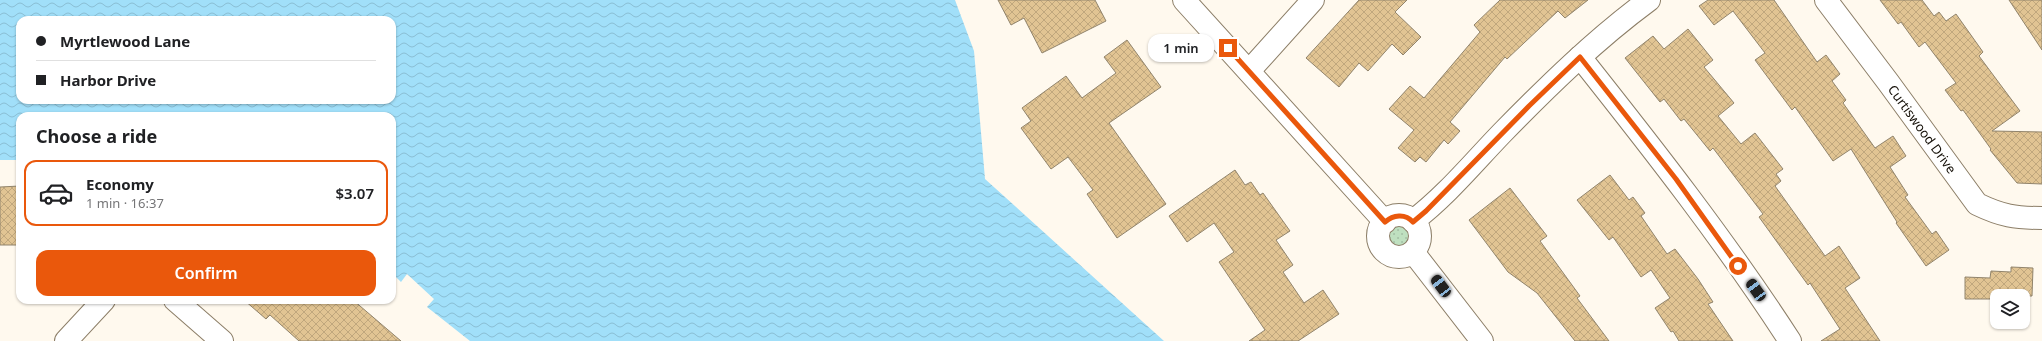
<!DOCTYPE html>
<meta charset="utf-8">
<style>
body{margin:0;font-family:"Noto Sans",sans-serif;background:#f2f2f2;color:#202124;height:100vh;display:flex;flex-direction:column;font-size:15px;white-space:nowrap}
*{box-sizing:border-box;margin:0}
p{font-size:13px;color:#757577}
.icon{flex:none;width:22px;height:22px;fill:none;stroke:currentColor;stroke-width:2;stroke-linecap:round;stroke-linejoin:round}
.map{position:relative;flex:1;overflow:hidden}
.side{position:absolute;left:16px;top:112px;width:380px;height:192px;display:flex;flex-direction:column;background:#fff;border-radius:12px;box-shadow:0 1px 3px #0004}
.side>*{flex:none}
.top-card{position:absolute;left:16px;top:16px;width:380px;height:88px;border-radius:12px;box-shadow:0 1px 3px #0004;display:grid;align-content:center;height:88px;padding:0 20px;background:#fff}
.buttons{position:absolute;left:1990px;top:289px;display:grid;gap:8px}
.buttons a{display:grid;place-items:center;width:40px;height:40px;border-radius:8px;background:#fff;box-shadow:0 1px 3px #0004;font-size:20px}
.end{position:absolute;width:18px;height:18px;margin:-9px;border:5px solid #ea580c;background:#fff;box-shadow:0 0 0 2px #fff}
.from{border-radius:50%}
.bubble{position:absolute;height:28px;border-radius:12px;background:#fff;box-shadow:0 1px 3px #0004;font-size:13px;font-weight:600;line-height:28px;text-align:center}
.car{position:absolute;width:12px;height:24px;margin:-12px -6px;border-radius:5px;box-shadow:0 0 3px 1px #0007;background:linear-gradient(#222 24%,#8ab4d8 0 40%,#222 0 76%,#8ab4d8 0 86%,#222 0)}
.top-card b{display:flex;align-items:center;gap:14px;height:38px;font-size:15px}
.top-card b+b{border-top:1px solid #e0e0e0}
.top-card i{width:10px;height:10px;background:#202124}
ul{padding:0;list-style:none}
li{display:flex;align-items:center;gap:12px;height:66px;margin:0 8px 6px;padding:0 12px;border:2px solid #e0e0e0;border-radius:12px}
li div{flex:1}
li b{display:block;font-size:15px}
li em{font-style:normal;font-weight:600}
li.on{border-color:#ea580c}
li>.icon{width:36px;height:36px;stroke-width:1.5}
h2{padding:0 20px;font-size:18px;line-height:48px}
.cta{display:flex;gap:8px;margin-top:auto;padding:8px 20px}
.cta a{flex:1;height:46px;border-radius:12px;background:#ea580c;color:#fff;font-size:16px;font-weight:600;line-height:46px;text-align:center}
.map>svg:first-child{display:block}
</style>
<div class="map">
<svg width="2042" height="341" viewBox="0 0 2042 341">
<defs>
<pattern id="grass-dots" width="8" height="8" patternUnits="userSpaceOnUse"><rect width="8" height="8" fill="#bfe0c0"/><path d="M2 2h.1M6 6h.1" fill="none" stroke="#a3bfa4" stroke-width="1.8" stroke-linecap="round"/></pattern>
<pattern id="water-waves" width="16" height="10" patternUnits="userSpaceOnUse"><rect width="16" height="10" fill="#a1dff9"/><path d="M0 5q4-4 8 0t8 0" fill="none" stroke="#8abed4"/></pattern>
<pattern id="building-cross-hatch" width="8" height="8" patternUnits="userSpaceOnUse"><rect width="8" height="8" fill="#e1c493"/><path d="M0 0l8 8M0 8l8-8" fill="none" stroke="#c0a77d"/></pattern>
</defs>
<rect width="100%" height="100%" fill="#fff9ee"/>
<path fill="url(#grass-dots)" d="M1387 237a12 12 0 1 1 24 0a12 12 0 1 1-24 0Z"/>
<path fill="url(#water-waves)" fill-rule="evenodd" d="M0,0H955L974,51L985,179L1164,341H470L427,307L434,299L407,274L401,282L392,273V116H20V160H0ZM20,20H392V100H20Z"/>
<path fill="url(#building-cross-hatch)" stroke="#91846c" d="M998,0H1095L1106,21L1042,53L1024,18L1011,25Z
M1359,0H1407L1395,12L1421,37L1403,55L1392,44L1368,71L1359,63L1339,87L1306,58Z
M1500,0H1588L1565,18L1558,11L1507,59L1505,57L1450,122L1460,131L1448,144L1444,140L1426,162L1420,157L1415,162L1398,148L1414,130L1389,109L1410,86L1424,98L1480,32L1474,25Z
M1708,0H1774L1817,62L1826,55L1840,74L1832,81L1846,100L1843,103L1875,148L1893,136L1906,156L1890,167L1908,195L1905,197L1932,234L1936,231L1949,250L1926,266L1896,223L1897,222L1851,149L1833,161L1795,107L1792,110L1755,60L1765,53L1733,11L1714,25L1699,6Z
M1880,0H1922L1934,16L1939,12L1946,21L1956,14L1983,52L1979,56L2020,111L1992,131L2042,132V184L2017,183L1990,150L1991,149L1963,110L1961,111L1945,90L1956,83L1925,42L1919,47L1901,22L1898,24Z
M2009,0H2042V50Z
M1688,29L1713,60L1704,67L1734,103L1718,116L1741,144L1755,133L1783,169L1776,174L1781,181L1775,186L1825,256L1839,246L1860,278L1845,288L1880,341H1821L1840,329L1810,283L1808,285L1759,217L1763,214L1713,148L1710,151L1684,119L1681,121L1664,99L1660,102L1625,58L1653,36L1664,49Z
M1127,40L1161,87L1109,123L1166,204L1117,238L1087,194L1093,190L1068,157L1051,169L1021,128L1031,121L1022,108L1066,76L1082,98L1116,73L1104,57Z
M1235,170L1245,185L1251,182L1260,195L1263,193L1290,231L1276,240L1293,265L1283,272L1304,303L1323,290L1339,314L1298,341H1249L1265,330L1219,262L1234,252L1214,223L1187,242L1169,216Z
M1610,175L1629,200L1633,197L1645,213L1641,216L1667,254L1675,249L1698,279L1713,302L1708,304L1733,341H1679L1673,331L1671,332L1655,308L1670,298L1651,270L1641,277L1613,237L1609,240L1577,200Z
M20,186V245H0V187Z
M1510,188L1547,236L1540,241L1580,296L1577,298L1609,341H1575L1537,293L1508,272L1469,220Z
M2011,267L2033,268L2032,296H1992L1991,299H1965V277L1990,278L1991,271L2011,272Z
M244,300H353L401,341H299L270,315L266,319Z"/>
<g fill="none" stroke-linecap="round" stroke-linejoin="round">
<defs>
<g id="minor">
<path d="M1184,0L1385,222"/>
<path id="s1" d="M1826,0L1888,82L1977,204C2002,216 2015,218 2042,218"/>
<path d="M1580,57C1653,149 1726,242 1790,341"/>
<path d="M1249,71L1313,0"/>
<circle cx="1399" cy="236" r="21"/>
<path d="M1413,221C1446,196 1473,163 1502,133C1548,86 1596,39 1649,0"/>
<path d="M1413,252L1482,341"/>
<path d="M175,300L222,341"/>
<path d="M66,341L104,300"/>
</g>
</defs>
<use href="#minor" stroke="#8c7e67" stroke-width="24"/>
<use href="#minor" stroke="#fff" stroke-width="22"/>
</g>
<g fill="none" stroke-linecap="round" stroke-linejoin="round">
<path stroke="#ea580c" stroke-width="5" d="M1228,48L1385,222C1393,215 1405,213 1413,222L1426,211L1529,106L1580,57L1676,179L1738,266"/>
</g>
<g text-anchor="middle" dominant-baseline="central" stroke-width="3" stroke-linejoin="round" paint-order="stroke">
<g font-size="13" fill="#120d05" stroke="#fff9ee">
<text stroke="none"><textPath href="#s1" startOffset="161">Curtiswood Drive</textPath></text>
</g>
</g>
</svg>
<div class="buttons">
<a><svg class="icon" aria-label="layers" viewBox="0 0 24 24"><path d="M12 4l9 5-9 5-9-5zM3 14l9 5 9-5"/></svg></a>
</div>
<i class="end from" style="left:1738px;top:266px"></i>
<i class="end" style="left:1228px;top:48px"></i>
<div class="bubble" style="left:1148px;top:34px;width:66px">1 min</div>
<i class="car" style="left:1441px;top:286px;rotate:323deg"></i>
<i class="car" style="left:1756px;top:290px;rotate:324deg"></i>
<div class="top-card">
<b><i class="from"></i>Myrtlewood Lane</b>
<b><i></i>Harbor Drive</b>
</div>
<section class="side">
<h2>Choose a ride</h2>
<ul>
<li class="on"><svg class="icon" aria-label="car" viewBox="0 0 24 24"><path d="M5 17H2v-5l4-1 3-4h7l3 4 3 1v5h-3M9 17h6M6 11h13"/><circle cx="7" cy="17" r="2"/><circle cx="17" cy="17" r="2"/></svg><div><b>Economy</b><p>1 min · 16:37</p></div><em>$3.07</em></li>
</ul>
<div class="cta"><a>Confirm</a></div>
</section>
</div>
